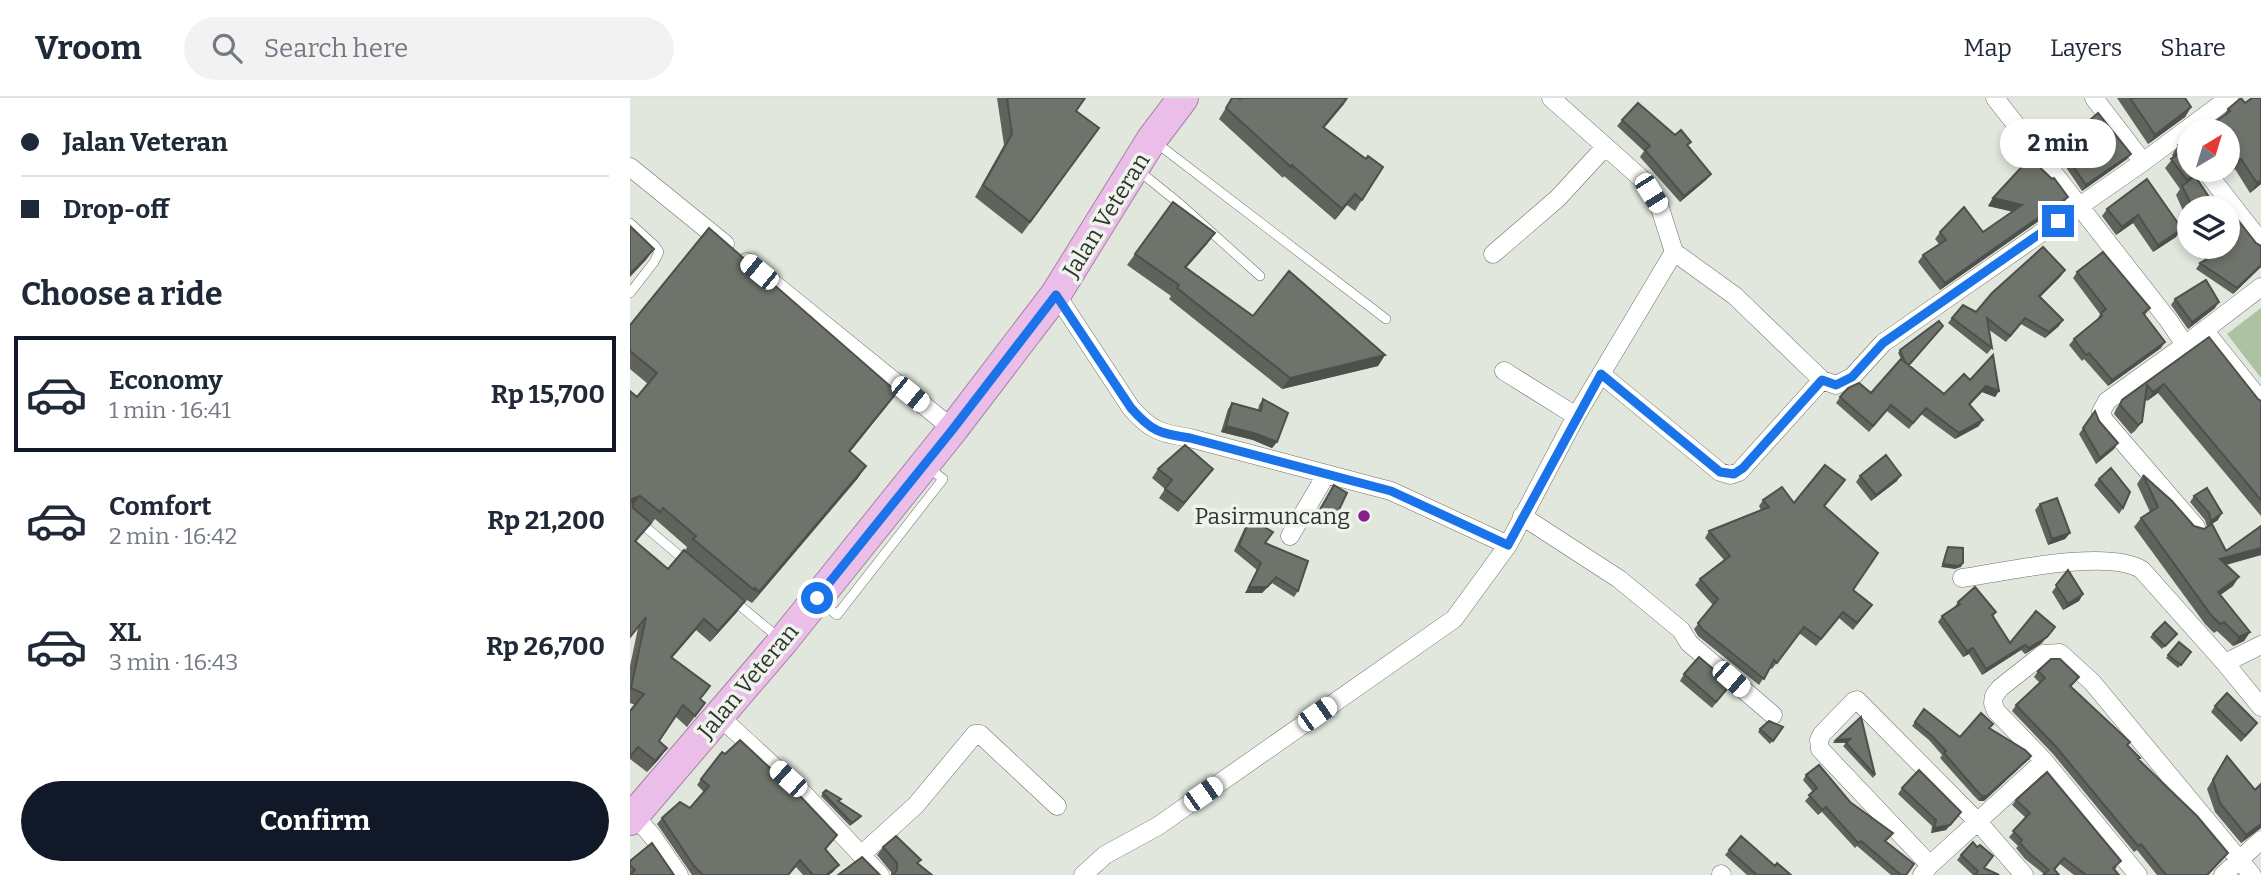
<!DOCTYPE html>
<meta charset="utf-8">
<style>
body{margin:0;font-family:Bitter,serif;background:#f2f2f3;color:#1f2937;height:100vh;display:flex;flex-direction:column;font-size:26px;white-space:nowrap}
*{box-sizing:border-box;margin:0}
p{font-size:23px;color:#747a83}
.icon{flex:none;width:38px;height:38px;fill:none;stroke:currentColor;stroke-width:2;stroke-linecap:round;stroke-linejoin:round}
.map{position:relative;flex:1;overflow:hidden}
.drawer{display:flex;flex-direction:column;background:#fff;width:630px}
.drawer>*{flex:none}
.guide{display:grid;align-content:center;height:154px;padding:0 21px;background:#fff}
.needle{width:46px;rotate:38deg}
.buttons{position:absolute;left:1547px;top:21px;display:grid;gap:14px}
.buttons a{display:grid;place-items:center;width:63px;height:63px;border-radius:50%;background:#fff;box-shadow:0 4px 10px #0003;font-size:35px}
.end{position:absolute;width:32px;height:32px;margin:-16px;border:9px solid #1a73e8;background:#fff;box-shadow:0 0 0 4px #fff}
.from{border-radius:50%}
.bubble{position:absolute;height:49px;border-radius:24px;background:#fff;box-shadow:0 4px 10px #0003;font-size:23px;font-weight:700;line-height:49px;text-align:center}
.car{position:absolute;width:21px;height:42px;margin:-21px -10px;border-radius:9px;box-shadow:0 0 5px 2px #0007;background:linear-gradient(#fff 24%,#345 0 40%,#fff 0 76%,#345 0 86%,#fff 0)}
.guide b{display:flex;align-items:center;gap:24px;height:66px;font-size:26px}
.guide b+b{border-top:2px solid #e0e1e3}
.guide i{width:18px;height:18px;background:#1f2937}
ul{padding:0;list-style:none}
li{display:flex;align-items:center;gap:21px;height:116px;margin:0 14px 10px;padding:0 7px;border:4px solid transparent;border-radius:0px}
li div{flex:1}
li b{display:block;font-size:26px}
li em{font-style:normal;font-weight:700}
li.selected{border-color:#111827}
li>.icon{width:63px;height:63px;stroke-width:1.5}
h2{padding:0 21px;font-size:32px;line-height:84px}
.button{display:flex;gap:14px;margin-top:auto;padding:14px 21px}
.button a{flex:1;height:80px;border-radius:42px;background:#111827;color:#fff;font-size:28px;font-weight:700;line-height:80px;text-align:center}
header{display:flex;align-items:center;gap:42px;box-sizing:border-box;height:98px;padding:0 35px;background:#fff;border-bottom:2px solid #e0e1e3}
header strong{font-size:33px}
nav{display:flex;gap:38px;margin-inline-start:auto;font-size:24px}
.search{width:490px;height:63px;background:#f2f2f3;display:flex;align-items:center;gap:18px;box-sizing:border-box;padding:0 24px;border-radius:38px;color:#747a83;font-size:26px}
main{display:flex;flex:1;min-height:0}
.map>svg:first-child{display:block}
</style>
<header>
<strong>Vroom</strong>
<div class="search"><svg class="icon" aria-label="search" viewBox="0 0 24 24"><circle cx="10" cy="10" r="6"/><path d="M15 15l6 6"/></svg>Search here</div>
<nav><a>Map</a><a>Layers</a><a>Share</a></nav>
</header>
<main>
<section class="drawer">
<div class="guide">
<b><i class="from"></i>Jalan Veteran</b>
<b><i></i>Drop-off</b>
</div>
<h2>Choose a ride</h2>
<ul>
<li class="selected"><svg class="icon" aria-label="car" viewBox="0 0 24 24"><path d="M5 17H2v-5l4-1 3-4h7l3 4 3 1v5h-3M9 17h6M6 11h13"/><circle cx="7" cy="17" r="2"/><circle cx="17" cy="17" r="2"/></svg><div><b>Economy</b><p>1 min · 16:41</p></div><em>Rp 15,700</em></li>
<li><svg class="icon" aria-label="car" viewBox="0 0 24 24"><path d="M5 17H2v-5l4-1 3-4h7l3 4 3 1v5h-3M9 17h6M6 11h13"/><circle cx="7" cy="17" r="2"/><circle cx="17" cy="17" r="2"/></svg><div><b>Comfort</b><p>2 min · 16:42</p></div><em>Rp 21,200</em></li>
<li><svg class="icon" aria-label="car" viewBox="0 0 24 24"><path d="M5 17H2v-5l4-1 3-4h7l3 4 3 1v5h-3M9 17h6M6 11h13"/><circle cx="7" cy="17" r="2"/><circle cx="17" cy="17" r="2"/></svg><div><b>XL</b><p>3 min · 16:43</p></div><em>Rp 26,700</em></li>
</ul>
<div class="button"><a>Confirm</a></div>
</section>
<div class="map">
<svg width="1631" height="777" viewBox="0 0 1631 777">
<rect width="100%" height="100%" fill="#e1e7dd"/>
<path fill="#adc2a1" d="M1631,210V280L1597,236Z"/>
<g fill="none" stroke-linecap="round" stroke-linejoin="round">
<defs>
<path id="service" d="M524,43L756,221
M509,73L550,106L630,178
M0,125L25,148L29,154L24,164L0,195
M0,416L57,464
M103,502L149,540
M189,502L207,517L313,381L299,370"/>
<path id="minor" d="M921,0L1013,82L1029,107L1044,154L1105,198L1192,282L1206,287L1222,279L1253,245L1513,64L1599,0
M1365,0L1539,223L1555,247L1631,189
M1464,0L1513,64
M0,69L95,146
M1575,72L1631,144
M863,156L928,100L975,49
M117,164L323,331
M426,196L501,310C521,333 530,335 560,340L761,393L878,447
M1574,232L1631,303
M1555,247L1477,303L1471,314L1474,322L1566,429
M874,273L946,318
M971,276L1090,374L1100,377L1109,374L1192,282
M892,418L989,481L1051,532L1059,545L1143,617
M660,438L696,377
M1332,480C1373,474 1479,450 1512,472L1595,565L1631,609
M1595,565L1631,547
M89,618L175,697L250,777
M4,717L23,739L49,777
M232,756L286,707L345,636H350L427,708
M1300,767L1190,651L1189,642L1192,636L1224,603L1227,602L1349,725L1394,777
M1091,776L1092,777
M453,777L475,757L528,728L824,521L878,447L946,318L1044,154
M1292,777L1300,767L1414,663
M1508,777L1414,663L1366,613L1363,605L1364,598L1370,590L1413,556L1430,555L1462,584L1622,777
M1593,777L1631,742"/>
<path id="trunk" d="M0,722L153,543L323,331L426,196L522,41L553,0"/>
</defs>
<use href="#service" stroke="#6c7169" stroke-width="10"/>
<use href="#minor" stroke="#6c7169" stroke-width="19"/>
<use href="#trunk" stroke="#a683a4" stroke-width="32"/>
<use href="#service" stroke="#fff" stroke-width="9"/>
<use href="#minor" stroke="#fff" stroke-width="18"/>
<use href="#trunk" stroke="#eabee8" stroke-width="30"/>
</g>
<path fill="#5f635c" d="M367,0H455L446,13L469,30L392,136L345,99L374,47Z
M602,0L610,1L714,6L694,29L732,102L725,113L717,107L705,122L654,78L653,80L589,21Z
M1487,0H1555L1561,9L1555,19L1518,46Z
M1615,5L1631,86L1620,95L1605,71L1600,73L1598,70V33H1569L1571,31L1576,30L1593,18L1598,11Z
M992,22L1081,76L1076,82L1050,104L1010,59L1014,53L987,28Z
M1427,45L1501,56L1497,61L1452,93L1423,50Z
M1548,47L1559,51L1567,80L1585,108L1584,110H1559V126L1546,97L1550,91L1535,70L1544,59L1542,57Z
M1517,81L1546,139L1523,154L1503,125L1486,137L1472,118L1477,111Z
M1363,100L1433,106L1310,192L1288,164L1293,157L1309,146L1305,141L1310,134H1353L1383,114L1358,108Z
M543,104L585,135L577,146L556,170L623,218L755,257L748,268L652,291L539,201L541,198L497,167Z
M1626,145L1631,148V169L1603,196L1566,171L1570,165L1575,162L1572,154L1575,149H1598Z
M1447,174L1520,210L1515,217L1531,250L1478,288L1454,261L1452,263L1439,247L1444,241L1467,222L1470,216L1443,180Z
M1431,178L1410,199L1429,228L1415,240L1391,226L1376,244L1358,231L1362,250L1357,256L1318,225L1322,220L1346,214Z
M1545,201L1585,210L1558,231L1541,207Z
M0,227L259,305L220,354L228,380L122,505L117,502L116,503L55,453L57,449L25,421L22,425L17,421L21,425L6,444L38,471L107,514L80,544L66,532L42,560L70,601L75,605L57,629L46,619L29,643L37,650L29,661L17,674L0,661V613L5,607L0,605V568L8,530L0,540V293L7,299L18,286L0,271Z
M1579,239L1628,301L1631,303V418L1528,295L1517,303L1515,301L1512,324L1505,333L1501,336L1484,316L1486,311L1492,302Z
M1270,252L1279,267L1314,296L1340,282L1369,293L1365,299L1352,294L1340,307L1349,328L1325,341L1291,316L1279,331L1257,313L1239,334L1206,305L1210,299L1241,295L1271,261L1268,255Z
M633,301L647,344L642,350L623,342L591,334L598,311L602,305L628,312L629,307Z
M1465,313L1484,351L1466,366L1449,336Z
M528,371H583L548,414L529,400L535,391L522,380Z
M1513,377L1564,428L1574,431L1577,429L1575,422L1560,404L1564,398L1588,422L1582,426L1596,453L1631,428V457L1596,467L1603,488L1590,497L1620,534L1614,543L1603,548L1587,533L1584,535L1575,526L1504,429L1511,420L1520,414L1507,386Z
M1230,378L1267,383L1241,403L1226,384Z
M1469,381L1493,410L1489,416L1464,387Z
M704,387L706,418L702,424L686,416Z
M1133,402L1195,408L1223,492L1237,514L1223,532L1209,520L1186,548L1169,535L1142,571L1140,570L1129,587L1068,538L1064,531L1083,507L1065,487L1070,481L1094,462L1075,440L1079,433L1131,412L1129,408Z
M1410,406L1440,435L1435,441L1418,447L1405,412Z
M620,421L635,445L668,493L664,499L642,485L632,495H615L627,472L604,453L616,427Z
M1438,472L1453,496L1449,503L1433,512L1422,494Z
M1328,504L1366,514L1363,519L1380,545H1412L1395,556L1391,552L1352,577L1339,556L1333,559L1308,524L1312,518L1324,510Z
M1523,536H1547L1532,551L1520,539Z
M1549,544L1561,554L1548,570L1536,560Z
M1408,573L1449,579L1441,589L1498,648L1508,661L1598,755L1578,777H1527L1507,752L1504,754L1423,656L1382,613L1386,607L1410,585L1404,579Z
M1054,576L1101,586L1082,610L1050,583Z
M1585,608L1623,631L1611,644L1581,614Z
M1294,611L1330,639L1360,630L1401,658L1398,662L1354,703H1349L1344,698L1310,660L1312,657L1299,642L1282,628Z
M1231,619L1245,677L1243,680L1213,648L1216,645H1203Z
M1153,629L1140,646L1128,634L1130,631Z
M1597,658L1631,730L1611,745L1585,714L1577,691Z
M1176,677L1220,704L1256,744L1276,777H1261L1227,748L1225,750L1192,714L1188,717L1175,703L1183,694L1173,682Z
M71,681L207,737L196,751L204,773L199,777H173L166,769L159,777H62L27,726L32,720L60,710L74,694L67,687Z
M1272,690L1331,714L1316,732L1301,735L1302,728L1268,696Z
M193,695L231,718L229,721L220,728L191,698Z
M1386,702L1487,769L1484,772L1489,777H1444L1430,766L1425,772L1414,776L1395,761L1386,750L1388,748L1379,739L1396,720L1382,707Z
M253,749L288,765L302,777H261V774L247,757Z
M1099,752L1145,768L1161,777H1117L1095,757Z
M1331,757L1354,770L1369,777H1343L1327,762Z
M0,763L44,777H0Z"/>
<path fill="#4d504b" d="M718,0L714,6L686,40L693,29Z
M1561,9L1555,19L1518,46L1525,37Z
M1501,56L1497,61L1452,93L1456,87Z
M1611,61L1605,71L1600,73L1606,63Z
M1573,72L1567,80L1553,88L1557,82Z
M1081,76L1076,82L1050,104L1054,98Z
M1631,82V86L1620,95L1627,85Z
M725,96L717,107L705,122L712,111Z
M1438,99L1433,106L1310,192L1315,185Z
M1363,100L1392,107L1387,114L1358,108Z
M1508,117L1503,125L1486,137L1492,129Z
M1552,131L1546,139L1523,154L1528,147Z
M585,135L577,146L547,180L555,169Z
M24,151L16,162L0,179V176Z
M1631,167V169L1603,196L1607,190Z
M1435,172L1431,178L1405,204L1409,198Z
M1589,204L1585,210L1558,231L1562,224Z
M1433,222L1429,228L1415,240L1419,234Z
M1535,244L1531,250L1478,288L1482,282Z
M755,257L748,268L652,291L660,280Z
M1534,286L1528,295L1517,303L1523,294Z
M1356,288L1369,293L1365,299L1352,294L1335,312Z
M267,294L259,305L211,365L219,353Z
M1353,322L1349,328L1325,341L1329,335Z
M596,328L627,336L647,344L642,350L623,342L591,334Z
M1488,345L1484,351L1466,366L1470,360Z
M236,368L228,380L122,505L129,494Z
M583,371L576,380L548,414L554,405Z
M1271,377L1267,383L1241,403L1246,397Z
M10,398L2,409V401Z
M1592,415L1588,422L1577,429L1581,423Z
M1440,435L1435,441L1418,447L1422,441Z
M1631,450V457L1584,470L1590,461Z
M1333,465L1331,469L1325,471L1311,469L1313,466Z
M646,479L632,495H615L619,489Z
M1609,479L1603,488L1582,503L1588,494Z
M1453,496L1449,503L1433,512L1438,506Z
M115,503L107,514L80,544L88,533Z
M74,521L66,532L33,570L41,559Z
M1425,529L1412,545L1395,556L1399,550Z
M1620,534L1614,543L1603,548L1609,539Z
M1395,547L1391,552L1352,577L1356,571Z
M1343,550L1339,556L1333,559L1337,553Z
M1220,641L1218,644L1203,645L1206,642Z
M37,650L29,661L17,674L25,663Z
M1401,658L1398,662L1354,703H1349L1352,698Z
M1331,714L1316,732L1301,735L1304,730Z
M1631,726V730L1611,745L1616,737Z
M209,767L204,773L199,777H196Z"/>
<path fill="#6e736b" stroke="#4d504b" stroke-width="2" d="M377,0H455L446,13L469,30L400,124L353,87L382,36Z
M602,0H608L610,1L611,0H717L693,29L736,61L738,58L753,69L732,102L725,96L712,111L662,67L661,69L596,10Z
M1500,0H1555L1561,9L1525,37Z
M1611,0L1615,5L1622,0H1631V82L1627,85L1611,61L1606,63L1598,54V33H1572L1571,31L1575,28L1576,30L1600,13L1598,11Z
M1008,5L1045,37L1051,32L1061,44L1057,47L1081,76L1054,98L1015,52L1020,48L992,22Z
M1468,15L1501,56L1456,87L1427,45L1452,29Z
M1552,44L1559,51V72H1572L1557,82L1541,61L1552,53L1548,47Z
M1400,60L1422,81L1424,80L1438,99L1315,185L1293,157L1316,142L1310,134L1334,109L1353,134L1392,107L1363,100Z
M1565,78L1585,108L1582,110H1563L1552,88Z
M1517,81L1552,131L1528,147L1508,117L1492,129L1477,111Z
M543,104L585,135L555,169L623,218L659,173L755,257L660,280L547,190L549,187L505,156Z
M1608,122L1626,145L1631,148V167L1607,190L1570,165L1581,159L1576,149H1598V130Z
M0,128L24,151L0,176Z
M79,130L267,294L219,353L236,368L129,494L125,490L124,492L63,441L66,438L33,410L30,414L10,398L2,401L3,410L21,425L5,443L38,471L54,452L115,503L88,533L74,521L41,559L80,588L70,601L75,605L65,618L53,607L29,643L37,650L25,663L8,649L0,659V613L14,596L1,590L16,519L0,539V293L7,299L27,275L0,253V227Z
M1413,149L1435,172L1409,198L1433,222L1419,234L1395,220L1380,238L1357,220L1362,250L1322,220L1333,207L1346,214L1362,195Z
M1473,154L1520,210L1513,215L1535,244L1482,282L1459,255L1456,257L1444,241L1472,218L1471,215L1476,211L1447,174Z
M1576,182L1589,204L1562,224L1545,201Z
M1309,223L1313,228L1279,267L1275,264L1270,252Z
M1579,239L1628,301L1631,303V402L1534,286L1523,294L1517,287L1512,324L1508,327L1490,307L1492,302Z
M1363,257L1369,293L1356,288L1339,306L1353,322L1329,335L1296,310L1283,325L1261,307L1243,328L1210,299L1218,290L1229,285L1241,295L1271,261L1314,296L1334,276L1340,282Z
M633,301L658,315L647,344L627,336L596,328L602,305L631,313Z
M1465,313L1469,323L1488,345L1470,360L1453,330Z
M555,347L583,371L554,405L535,391L542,382L528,371Z
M1256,357L1271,377L1246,397L1230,378Z
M1195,367L1215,382L1194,408L1248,455L1223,492L1242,507L1227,525L1213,514L1191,541L1174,529L1147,565L1144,562L1134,581L1072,531L1068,525L1088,501L1070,481L1100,458L1079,433L1139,409L1133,402L1152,389L1164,405Z
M1481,370L1500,394L1493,410L1469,381Z
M1513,377L1542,403L1564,428L1574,431L1582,426L1596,453L1631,428V450L1590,461L1609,479L1588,494L1620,534L1609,539L1594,524L1590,526L1581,517L1511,420L1528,409Z
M704,387L717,395L706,418L691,410Z
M1577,390L1592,415L1581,423L1579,415L1564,398Z
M1427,400L1440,435L1422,441L1410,406Z
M620,421L643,434L635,445L678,463L668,493L646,479L637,489H619L631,465L609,447Z
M1318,449L1333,450V465L1328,468L1313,466Z
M1438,472L1453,496L1438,506L1426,487Z
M1345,489L1366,514L1362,517L1380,545L1406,513L1425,529L1417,539L1399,550L1395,547L1356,571L1343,550L1337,553L1312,518L1330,506L1328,504Z
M1535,524L1547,536L1535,548L1523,536Z
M1549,544L1561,554L1551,567L1538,557Z
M1069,559L1101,586L1086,604L1054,576Z
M1421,561H1430L1449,579L1440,588L1500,644L1497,647L1510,660L1508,661L1567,718L1598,755L1577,777H1536L1511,746L1508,748L1427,650L1386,607L1415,580L1408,573Z
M1597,595L1627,625L1615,638L1585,608Z
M1294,611L1330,639L1351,615L1363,626L1359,630L1395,652L1401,658L1357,698H1352L1347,693L1314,655L1316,653L1302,638L1285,624Z
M1231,619L1245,677L1216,645L1220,641L1206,642Z
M1139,623L1153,629L1143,643L1130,631Z
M110,642L171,699L207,737L195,751L209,767L196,777H183L170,762L158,777H73L64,768L32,720L50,704L60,710L79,688L71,681L92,654L95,656Z
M1597,658L1625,692L1631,686V726L1616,737L1590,705L1583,682Z
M1189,667L1220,704L1263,735L1255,743L1284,766L1276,777H1271L1231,743L1228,745L1196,709L1192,712L1179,697L1187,690L1176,677Z
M1289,672L1331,714L1320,727L1304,730L1306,722L1272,690Z
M1417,674L1491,763L1483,770L1489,777H1456L1434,760L1424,771L1429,777H1413L1419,772L1399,755L1390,745L1392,742L1383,733L1400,715L1386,702Z
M196,692L211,701L208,703L231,718L222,725L193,695Z
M266,738L291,762L287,765L302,777H263L267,772V765L253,749Z
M1111,738L1145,768L1147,765L1161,777H1127L1099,752Z
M1343,744L1347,749L1350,747L1363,758L1354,770L1369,777H1345L1348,773L1331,757Z
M22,745L44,777H0L5,772L0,767V763Z
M232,759L250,777H208Z"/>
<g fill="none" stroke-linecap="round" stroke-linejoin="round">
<path stroke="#1a73e8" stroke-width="9" d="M187,500L323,331L426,197L501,310C521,333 530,336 560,340L761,393L878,447L971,276L1090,374L1104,376L1113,370L1192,282L1206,287L1222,279L1253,245L1428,123"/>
</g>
<circle fill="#872088" stroke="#eef4eb" stroke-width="2.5" cx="734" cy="418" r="7"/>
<g text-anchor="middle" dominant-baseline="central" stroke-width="7" stroke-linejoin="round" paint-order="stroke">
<g font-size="23" fill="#323430" stroke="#eef4eb">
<text transform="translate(476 117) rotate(-58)">Jalan Veteran</text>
<text transform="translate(118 583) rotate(-50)">Jalan Veteran</text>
</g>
<g font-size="23" fill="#323430" stroke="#eef4eb" text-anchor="end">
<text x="720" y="418">Pasirmuncang</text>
</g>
</g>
</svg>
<div class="buttons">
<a><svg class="needle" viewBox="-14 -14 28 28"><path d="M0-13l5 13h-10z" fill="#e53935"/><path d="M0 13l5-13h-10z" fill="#747a83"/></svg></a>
<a><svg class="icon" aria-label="layers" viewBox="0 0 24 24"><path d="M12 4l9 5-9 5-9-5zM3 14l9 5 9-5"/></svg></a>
</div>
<i class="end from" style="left:187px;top:500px"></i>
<i class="end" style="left:1428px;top:123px"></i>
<div class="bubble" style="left:1370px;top:21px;width:116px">2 min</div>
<i class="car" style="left:1021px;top:95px;rotate:148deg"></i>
<i class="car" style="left:129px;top:174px;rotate:309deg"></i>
<i class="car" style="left:280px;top:296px;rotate:129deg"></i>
<i class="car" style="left:1101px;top:581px;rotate:131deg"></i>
<i class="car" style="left:687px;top:616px;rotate:55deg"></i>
<i class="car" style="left:158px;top:681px;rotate:312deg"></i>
<i class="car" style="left:573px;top:696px;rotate:55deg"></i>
</div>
</main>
